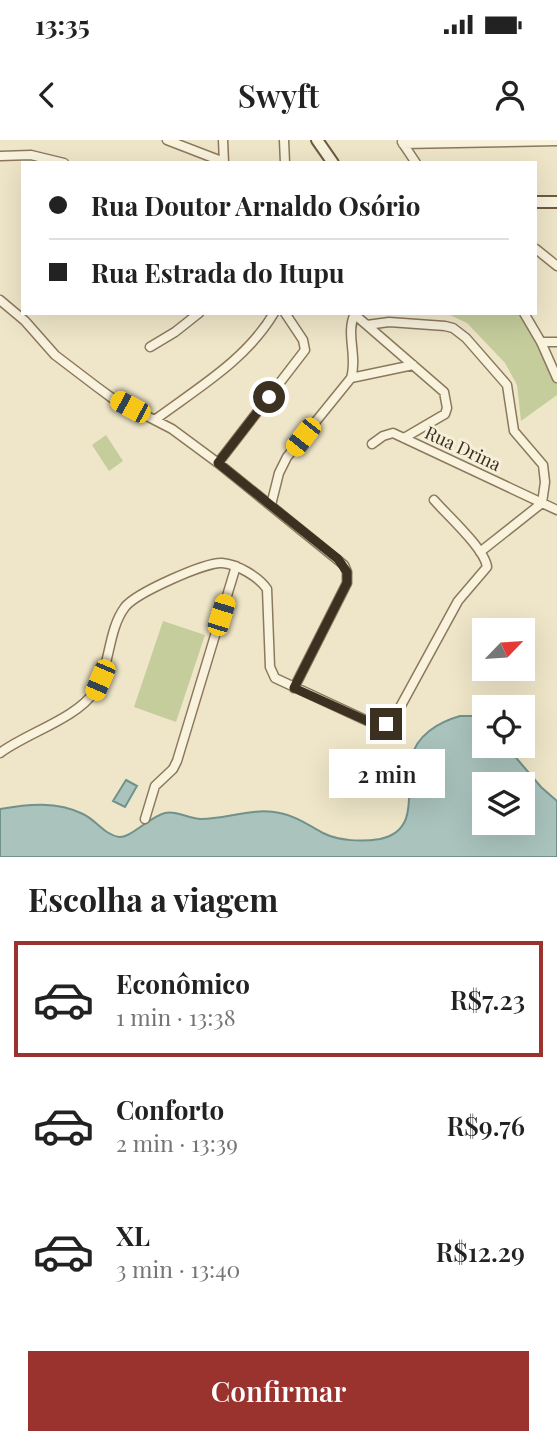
<!DOCTYPE html>
<html lang="pt">
<meta charset="utf-8">
<style>
body{margin:0;font-family:"Playfair Display",serif;background:#f2f2f2;color:#222;height:100vh;display:flex;flex-direction:column;font-size:26px;white-space:nowrap}
*{box-sizing:border-box;margin:0}
p{font-size:23px;color:#767676}
.icon{flex:none;width:38px;height:38px;fill:none;stroke:currentColor;stroke-width:2;stroke-linecap:round;stroke-linejoin:round}
.map{position:relative;height:717px;overflow:hidden}
.drawer{display:flex;flex-direction:column;background:#fff;flex:1}
.drawer>*{flex:none}
.guide{position:absolute;left:21px;top:21px;width:516px;height:154px;border-radius:0px;box-shadow:0 7px 28px #0002;display:grid;align-content:center;height:154px;padding:0 28px;background:#fff}
.needle{width:46px;rotate:65deg}
.tools{position:absolute;left:472px;top:478px;display:grid;gap:14px}
.tools a{display:grid;place-items:center;width:63px;height:63px;border-radius:0px;background:#fff;box-shadow:0 7px 28px #0002;font-size:35px}
.end{position:absolute;width:32px;height:32px;margin:-16px;border:9px solid #3c3021;background:#fff;box-shadow:0 0 0 4px #fff}
.from{border-radius:50%}
.bubble{position:absolute;height:49px;border-radius:0px;background:#fff;box-shadow:0 7px 28px #0002;font-size:23px;font-weight:600;line-height:49px;text-align:center}
.car{position:absolute;width:21px;height:42px;margin:-21px -10px;border-radius:9px;box-shadow:0 0 5px 2px #0007;background:linear-gradient(#f5c518 24%,#345 0 40%,#f5c518 0 76%,#345 0 86%,#f5c518 0)}
.guide b{display:flex;align-items:center;gap:24px;height:66px;font-size:26px}
.guide b+b{border-top:2px solid #e0e0e0}
.guide i{width:18px;height:18px;background:#222}
ul{padding:0;list-style:none}
li{display:flex;align-items:center;gap:21px;height:116px;margin:0 14px 10px;padding:0 14px;border:4px solid transparent;border-radius:0px}
li div{flex:1}
li b{display:block;font-size:26px}
li em{font-style:normal;font-weight:600}
li.current{border-color:#9a332e}
li>.icon{width:63px;height:63px;stroke-width:1.5}
h2{padding:0 28px;font-size:32px;line-height:84px}
.cta{display:flex;gap:14px;margin-top:auto;padding:14px 28px}
.cta a{flex:1;height:80px;border-radius:0px;background:#9a332e;color:#fff;font-size:28px;font-weight:600;line-height:80px;text-align:center}
.status{display:flex;justify-content:space-between;align-items:center;height:49px;padding:0 35px;background:#fff;direction:ltr}
.status svg{height:19px;fill:currentColor}
header{display:flex;justify-content:space-between;align-items:center;height:91px;padding:0 28px;background:#fff;font-size:32px;font-weight:600}
.map>svg:first-child{display:block}
</style>
<div class="status"><b>13:35</b><svg viewBox="0 0 49 12"><path d="M0 12V9h3v3zM5 12V6h3v6zM10 12V3h3v9zM15 12V0h3v12zM26 1h20v11H26zM47 4h2v5h-2z"/></svg></div>
<header><svg class="icon" aria-label="back" viewBox="0 0 24 24"><path d="M15 5l-7 7 7 7"/></svg>Swyft<svg class="icon" aria-label="person" viewBox="0 0 24 24"><circle cx="12" cy="8" r="4"/><path d="M4 21q1-7 8-7t8 7"/></svg></header>
<div class="map">
<svg width="557" height="717" viewBox="0 0 557 717">
<rect width="100%" height="100%" fill="#efe6c9"/>
<path fill="#c5cd9c" d="M446,173H520L529,184L557,244V255L521,281L517,245L505,223L467,183Z
M106,295L123,321L109,331L92,305Z
M163,481L205,495L176,582L134,567Z"/>
<path fill="#aac3bd" stroke="#70928b" stroke-width="2" fill-rule="evenodd" d="M460,576H477L485,580V606H506L541,647L557,661V717H0V669C28,664 57,661 83,674C96,680 105,695 119,697C131,698 149,677 165,673C177,670 188,679 201,679C227,679 253,667 280,673C296,676 308,685 323,693C339,701 362,702 380,699C421,691 405,648 411,619C416,595 439,582 460,576ZM485,644H523V682H485Z
M126,640L137,646L125,667L113,661Z"/>
<g fill="none" stroke-linecap="round" stroke-linejoin="round">
<defs>
<path id="street" d="M167,0L224,22
M223,0L224,23
M284,0L285,23
M402,2L416,23
M403,4L557,1
M0,16L31,15L64,23
M536,109L557,126
M0,160L25,181L55,215L97,247L112,258L172,289L218,323L344,425L347,432V443L294,548
M524,173L541,202L557,238
M354,174L444,252L447,268L445,274L404,298
M367,185L389,182L445,186L453,188L466,198L507,245L514,291L543,325L545,342L542,363
M541,202H557
M150,207L175,192L199,173
M351,238L413,225
M156,279C199,247 246,220 274,173
M372,304L383,296L393,293L557,370
M218,323L305,210L303,200L285,173
M271,365L279,333L287,317L351,238C358,216 345,194 355,173
M480,412L542,363
M0,613C25,594 77,578 94,552C111,527 107,491 125,467C136,453 205,422 222,423C237,424 259,437 267,449L270,527L275,538L374,584H386L398,571L458,461L487,427C485,409 447,375 434,360
M145,679L155,646L173,629L177,621L236,426"/>
<path id="secondary" d="M317,0L333,23
M536,62H557"/>
</defs>
<use href="#street" stroke="#8b795d" stroke-width="11"/>
<use href="#secondary" stroke="#6d5a40" stroke-width="14"/>
<use href="#street" stroke="#f9f2dd" stroke-width="8"/>
<use href="#secondary" stroke="#f9f2dd" stroke-width="10"/>
</g>
<g fill="none" stroke-linecap="round" stroke-linejoin="round">
<path stroke="#3c3021" stroke-width="9" d="M269,257L218,323L338,419L347,432V443L294,548L374,584H386"/>
</g>
<g text-anchor="middle" dominant-baseline="central" stroke-width="6" stroke-linejoin="round" paint-order="stroke">
<g font-size="18" fill="#3c3021" stroke="#f6efd9">
<text transform="translate(463 308) rotate(25)">Rua Drina</text>
</g>
</g>
</svg>
<div class="tools">
<a><svg class="needle" viewBox="-14 -14 28 28"><path d="M0-13l5 13h-10z" fill="#e53935"/><path d="M0 13l5-13h-10z" fill="#767676"/></svg></a>
<a><svg class="icon" aria-label="locate" viewBox="0 0 24 24"><circle cx="12" cy="12" r="6"/><path d="M12 2v4M12 18v4M2 12h4M18 12h4"/></svg></a>
<a><svg class="icon" aria-label="layers" viewBox="0 0 24 24"><path d="M12 4l9 5-9 5-9-5zM3 14l9 5 9-5"/></svg></a>
</div>
<i class="end from" style="left:269px;top:257px"></i>
<i class="end" style="left:386px;top:584px"></i>
<div class="bubble" style="left:329px;top:609px;width:116px">2 min</div>
<i class="car" style="left:130px;top:267px;rotate:298deg"></i>
<i class="car" style="left:303px;top:297px;rotate:218deg"></i>
<i class="car" style="left:221px;top:475px;rotate:17deg"></i>
<i class="car" style="left:100px;top:540px;rotate:203deg"></i>
<div class="guide">
<b><i class="from"></i>Rua Doutor Arnaldo Osório</b>
<b><i></i>Rua Estrada do Itupu</b>
</div>
</div>
<section class="drawer">
<h2>Escolha a viagem</h2>
<ul>
<li class="current"><svg class="icon" aria-label="car" viewBox="0 0 24 24"><path d="M5 17H2v-5l4-1 3-4h7l3 4 3 1v5h-3M9 17h6M6 11h13"/><circle cx="7" cy="17" r="2"/><circle cx="17" cy="17" r="2"/></svg><div><b>Econômico</b><p>1 min · 13:38</p></div><em>R$7.23</em></li>
<li><svg class="icon" aria-label="car" viewBox="0 0 24 24"><path d="M5 17H2v-5l4-1 3-4h7l3 4 3 1v5h-3M9 17h6M6 11h13"/><circle cx="7" cy="17" r="2"/><circle cx="17" cy="17" r="2"/></svg><div><b>Conforto</b><p>2 min · 13:39</p></div><em>R$9.76</em></li>
<li><svg class="icon" aria-label="car" viewBox="0 0 24 24"><path d="M5 17H2v-5l4-1 3-4h7l3 4 3 1v5h-3M9 17h6M6 11h13"/><circle cx="7" cy="17" r="2"/><circle cx="17" cy="17" r="2"/></svg><div><b>XL</b><p>3 min · 13:40</p></div><em>R$12.29</em></li>
</ul>
<div class="cta"><a>Confirmar</a></div>
</section>
